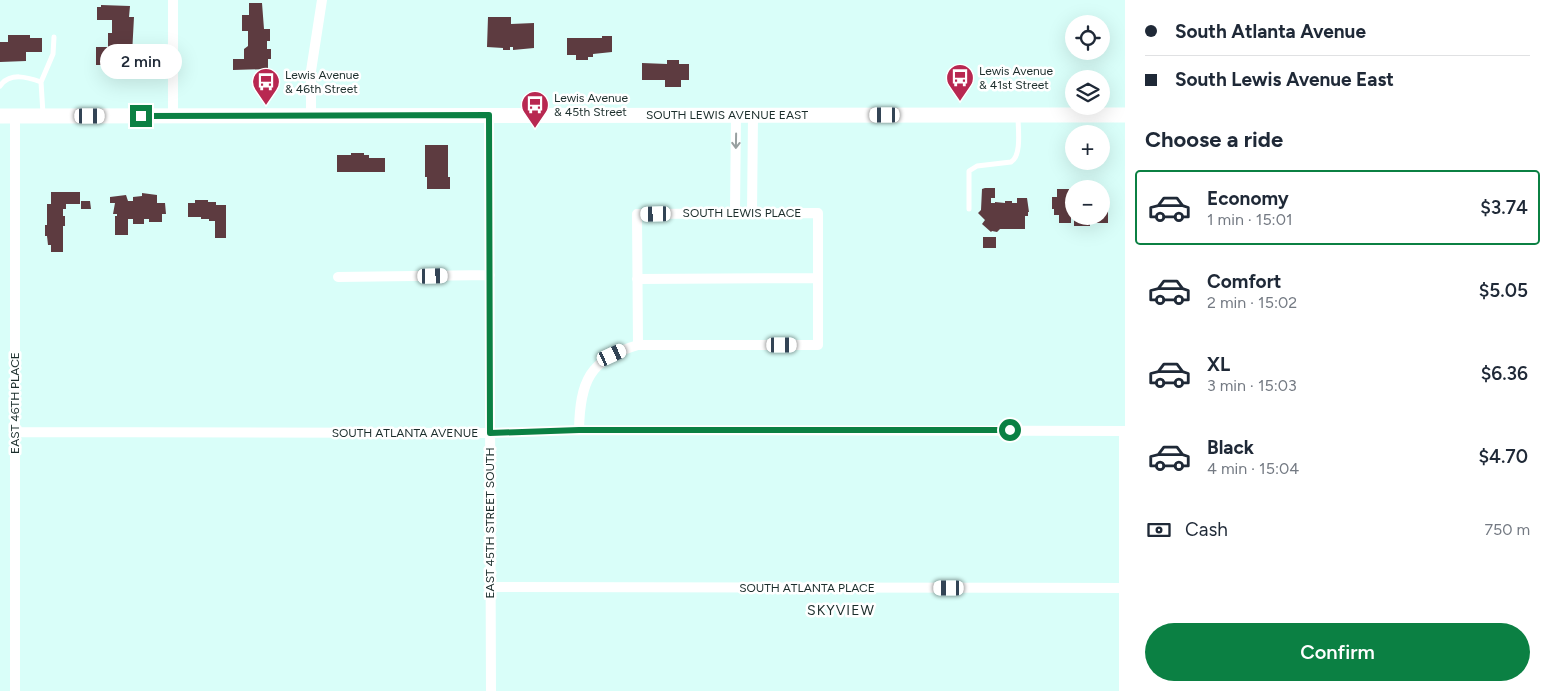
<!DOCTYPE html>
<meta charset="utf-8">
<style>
body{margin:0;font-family:Figtree,sans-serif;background:#f2f2f3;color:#1f2937;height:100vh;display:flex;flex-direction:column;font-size:19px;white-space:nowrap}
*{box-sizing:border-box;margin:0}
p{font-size:16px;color:#747a83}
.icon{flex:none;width:28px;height:28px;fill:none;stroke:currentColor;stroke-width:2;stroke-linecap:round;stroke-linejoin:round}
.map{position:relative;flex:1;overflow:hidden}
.side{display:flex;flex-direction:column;background:#fff;width:425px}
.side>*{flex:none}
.hud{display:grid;align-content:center;height:110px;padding:0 20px;background:#fff}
.tools{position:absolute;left:1065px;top:15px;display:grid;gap:10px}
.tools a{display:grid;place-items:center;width:45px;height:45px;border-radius:50%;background:#fff;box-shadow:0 5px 20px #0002;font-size:25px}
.end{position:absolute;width:22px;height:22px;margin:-11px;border:6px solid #0b8043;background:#fff;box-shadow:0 0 0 2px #fff}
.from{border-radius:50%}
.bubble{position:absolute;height:35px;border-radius:18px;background:#fff;box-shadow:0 5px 20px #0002;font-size:16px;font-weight:600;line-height:35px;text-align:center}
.car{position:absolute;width:15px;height:30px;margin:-15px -8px;border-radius:6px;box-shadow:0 0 4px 1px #0007;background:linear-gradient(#fff 24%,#345 0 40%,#fff 0 76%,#345 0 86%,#fff 0)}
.hud b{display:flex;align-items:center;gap:18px;height:48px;font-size:19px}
.hud b+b{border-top:1px solid #e0e1e3}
.hud i{width:12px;height:12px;background:#1f2937}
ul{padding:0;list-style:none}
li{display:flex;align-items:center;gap:15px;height:75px;margin:0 10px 8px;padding:0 10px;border:2px solid transparent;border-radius:5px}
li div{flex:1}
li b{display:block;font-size:19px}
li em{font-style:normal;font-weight:600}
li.on{border-color:#0b8043}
li>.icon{width:45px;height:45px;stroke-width:1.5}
h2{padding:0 20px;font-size:22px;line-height:60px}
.pay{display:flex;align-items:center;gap:12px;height:55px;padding:0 20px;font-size:19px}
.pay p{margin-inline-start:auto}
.primary-button{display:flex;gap:10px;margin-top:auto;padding:10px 20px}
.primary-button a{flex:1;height:58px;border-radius:30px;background:#0b8043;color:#fff;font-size:20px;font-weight:600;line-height:58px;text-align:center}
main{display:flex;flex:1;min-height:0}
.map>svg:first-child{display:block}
</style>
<main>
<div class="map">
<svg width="1125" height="691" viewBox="0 0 1125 691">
<rect width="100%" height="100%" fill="#d9fef9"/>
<path fill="#5d3b40" d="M249,3H262L264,29H270V41H267V49H271V59H268V69L233,70V59H244V49L248,46V31H242V15H249Z
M101,5L130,6L129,17H134L132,54H129V71H125V77H110L108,65H96V47H108V33H112V20H97V7H101Z
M488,17H511V24L534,23V48L513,50V47H510V50H503V48L487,47Z
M8,35H30V38H42V52H26V61L0,62V42H8Z
M602,36H612V52L593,54V57H588V60H576V55H567V38H602Z
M667,60H679V64H689V80H681V87H665V80H642V63L667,64Z
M425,145H448V177H450V189H427V177H425Z
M351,153H364V155H369V158H385V172H337V155H351Z
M985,188H995V198H991V203H995V202L1005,203V201H1012V203H1017V198H1027L1029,212H1028V216H1025V229H1000L997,232L992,231L991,232L982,224L985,220L978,213L981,210L982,189Z
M1057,189H1069V194L1074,196V214H1071V223H1059V215H1054V209H1052V197H1057Z
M51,192H80V204H66V209H63V216H65V226H63V252H51V245H48L47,236H45V225H47V204H51Z
M142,193L157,195V203H165L166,214H162V222H149V219H144V224H133V219H128V235H115V216H117V214H113L115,203H110V197L126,195L128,201H133V197L142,196Z
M195,200H208V202H216V205H226V238H215V221H209V219H201V217H188V203H195Z
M1101,200H1108V223H1090V226H1074V216H1101Z
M81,201H90L91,209H81Z
M983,237H996V248H983Z"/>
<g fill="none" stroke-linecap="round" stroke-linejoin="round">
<path stroke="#fff" stroke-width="5" d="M0,86C10,72 27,77 41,82
M43,114L41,82L53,54L54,37
M969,209V171L977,166L1011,162C1022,156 1018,128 1018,117"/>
<path stroke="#fff" stroke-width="10" d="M311,115V71L322,0
M489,115L491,691
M15,116V691
M173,116V0
M735,213L736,116
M752,213L753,116
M338,277L490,275
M637,279L818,278
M579,430C580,382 589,359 638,345H818V213L637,214L638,345
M1124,431V691
M15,432L490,433L579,430L1125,431
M490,587L1125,588"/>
<path stroke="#fff" stroke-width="15" d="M0,116L1125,115"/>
</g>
<defs><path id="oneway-shaft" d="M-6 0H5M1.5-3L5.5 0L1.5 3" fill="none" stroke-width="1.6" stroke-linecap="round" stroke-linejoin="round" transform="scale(1.25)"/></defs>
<use stroke="#98a0a0" href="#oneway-shaft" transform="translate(736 141) rotate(91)"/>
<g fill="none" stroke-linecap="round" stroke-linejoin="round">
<path stroke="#0b8043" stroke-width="6" d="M141,116L489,115L490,433L579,430H1010"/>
</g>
<defs>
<symbol id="bus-pin" viewBox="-11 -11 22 30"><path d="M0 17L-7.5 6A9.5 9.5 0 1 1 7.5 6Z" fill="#b82851" stroke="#fff"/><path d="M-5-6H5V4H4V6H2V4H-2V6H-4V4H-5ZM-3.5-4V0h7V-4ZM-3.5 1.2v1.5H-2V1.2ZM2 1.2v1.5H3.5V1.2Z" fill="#fff"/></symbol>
</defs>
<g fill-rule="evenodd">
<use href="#bus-pin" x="944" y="62" width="32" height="43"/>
<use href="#bus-pin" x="250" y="66" width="32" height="43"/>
<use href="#bus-pin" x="519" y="89" width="32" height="43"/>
</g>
<g text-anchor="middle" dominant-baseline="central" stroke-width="5" stroke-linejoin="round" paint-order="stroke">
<g font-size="12" fill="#1b2d2b" stroke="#fff" text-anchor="start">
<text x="979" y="71">Lewis Avenue<tspan x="979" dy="14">&amp; 41st Street</tspan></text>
<text x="285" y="75">Lewis Avenue<tspan x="285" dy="14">&amp; 46th Street</tspan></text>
<text x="554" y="98">Lewis Avenue<tspan x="554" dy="14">&amp; 45th Street</tspan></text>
</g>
<g font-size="12" fill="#1b2d2b" stroke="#fff">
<text x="727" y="115">SOUTH LEWIS AVENUE EAST</text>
<text x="742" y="213">SOUTH LEWIS PLACE</text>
<text transform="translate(15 403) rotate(-90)">EAST 46TH PLACE</text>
<text x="405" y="433">SOUTH ATLANTA AVENUE</text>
<text transform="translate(490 523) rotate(-90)">EAST 45TH STREET SOUTH</text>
<text x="807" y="588">SOUTH ATLANTA PLACE</text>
</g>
<g font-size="14" letter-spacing="1" fill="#1b2d2b" stroke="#fff">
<text x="841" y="610">SKYVIEW</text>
</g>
</g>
</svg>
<div class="tools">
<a><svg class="icon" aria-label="locate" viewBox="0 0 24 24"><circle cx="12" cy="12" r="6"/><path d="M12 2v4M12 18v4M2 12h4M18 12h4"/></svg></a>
<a><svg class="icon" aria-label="layers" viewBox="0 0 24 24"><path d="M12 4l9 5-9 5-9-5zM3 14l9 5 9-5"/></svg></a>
<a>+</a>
<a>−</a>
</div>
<i class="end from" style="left:1010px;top:430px"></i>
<i class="end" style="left:141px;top:116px"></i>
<div class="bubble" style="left:100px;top:44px;width:82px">2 min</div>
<i class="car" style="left:885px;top:115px;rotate:270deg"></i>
<i class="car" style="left:90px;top:116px;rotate:90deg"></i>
<i class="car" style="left:656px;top:214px;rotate:269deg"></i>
<i class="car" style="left:433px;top:276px;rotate:89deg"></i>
<i class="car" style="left:782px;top:345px;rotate:90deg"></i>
<i class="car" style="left:612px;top:355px;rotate:65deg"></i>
<i class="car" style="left:949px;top:588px;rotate:270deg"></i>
</div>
<section class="side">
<div class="hud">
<b><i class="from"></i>South Atlanta Avenue</b>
<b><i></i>South Lewis Avenue East</b>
</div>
<h2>Choose a ride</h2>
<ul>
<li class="on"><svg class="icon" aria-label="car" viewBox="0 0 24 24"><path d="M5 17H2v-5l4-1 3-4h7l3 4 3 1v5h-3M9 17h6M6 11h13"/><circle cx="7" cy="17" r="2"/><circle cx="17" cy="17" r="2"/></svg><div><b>Economy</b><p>1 min · 15:01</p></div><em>$3.74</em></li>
<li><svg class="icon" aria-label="car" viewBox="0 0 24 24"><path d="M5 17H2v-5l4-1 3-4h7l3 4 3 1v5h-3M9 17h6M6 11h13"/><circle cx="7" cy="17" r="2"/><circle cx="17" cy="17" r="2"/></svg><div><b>Comfort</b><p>2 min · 15:02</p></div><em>$5.05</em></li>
<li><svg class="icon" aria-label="car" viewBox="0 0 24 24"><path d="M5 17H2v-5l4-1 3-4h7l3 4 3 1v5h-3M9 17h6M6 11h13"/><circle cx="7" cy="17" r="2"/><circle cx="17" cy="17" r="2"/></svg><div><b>XL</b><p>3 min · 15:03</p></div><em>$6.36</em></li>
<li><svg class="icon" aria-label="car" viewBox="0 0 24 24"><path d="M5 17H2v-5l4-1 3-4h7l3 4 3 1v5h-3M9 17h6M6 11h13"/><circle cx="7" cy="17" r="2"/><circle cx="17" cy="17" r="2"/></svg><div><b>Black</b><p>4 min · 15:04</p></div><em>$4.70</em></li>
</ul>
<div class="pay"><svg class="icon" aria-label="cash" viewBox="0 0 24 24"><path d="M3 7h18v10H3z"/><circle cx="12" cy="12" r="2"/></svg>Cash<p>750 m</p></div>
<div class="primary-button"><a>Confirm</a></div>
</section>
</main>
